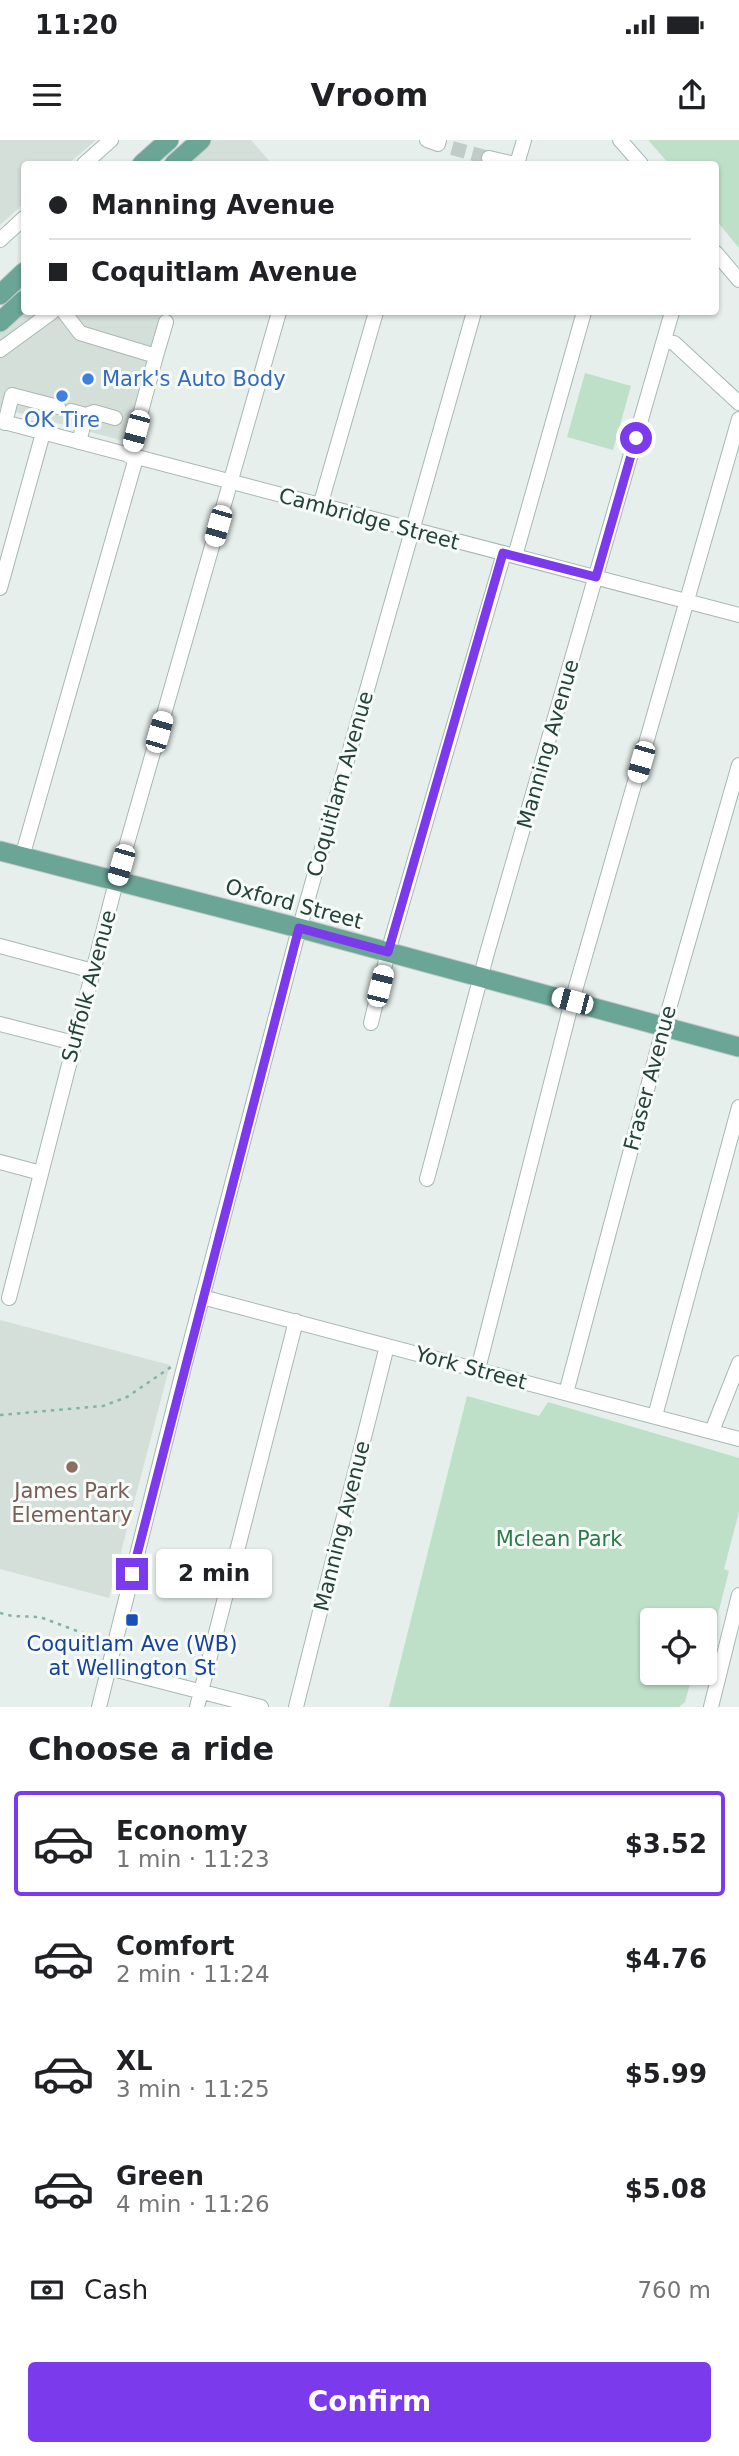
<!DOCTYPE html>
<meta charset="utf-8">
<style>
body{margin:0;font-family:"DejaVu Sans",sans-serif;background:#f2f2f2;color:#202124;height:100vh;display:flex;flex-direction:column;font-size:26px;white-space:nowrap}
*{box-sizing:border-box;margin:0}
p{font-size:23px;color:#757577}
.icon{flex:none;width:38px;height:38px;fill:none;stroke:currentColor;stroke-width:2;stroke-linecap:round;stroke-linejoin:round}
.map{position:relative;height:1567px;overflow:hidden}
.drawer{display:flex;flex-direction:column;background:#fff;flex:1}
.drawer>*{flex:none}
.guide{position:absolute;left:21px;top:21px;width:698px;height:154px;border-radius:7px;box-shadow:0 2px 5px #0004;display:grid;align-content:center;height:154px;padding:0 28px;background:#fff}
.buttons{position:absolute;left:640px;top:1468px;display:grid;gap:14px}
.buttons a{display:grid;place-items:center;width:77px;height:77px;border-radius:7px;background:#fff;box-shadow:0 2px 5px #0004;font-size:35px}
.end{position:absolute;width:32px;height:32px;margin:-16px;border:9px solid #7c3aed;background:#fff;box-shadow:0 0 0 4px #fff}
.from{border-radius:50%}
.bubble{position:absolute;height:49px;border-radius:7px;background:#fff;box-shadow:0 2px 5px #0004;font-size:23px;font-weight:700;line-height:49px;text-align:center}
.car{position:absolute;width:21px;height:42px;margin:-21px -10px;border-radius:9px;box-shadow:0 0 5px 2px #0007;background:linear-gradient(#fff 24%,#345 0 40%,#fff 0 76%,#345 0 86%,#fff 0)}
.guide b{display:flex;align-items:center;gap:24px;height:66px;font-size:26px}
.guide b+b{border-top:2px solid #e0e0e0}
.guide i{width:18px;height:18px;background:#202124}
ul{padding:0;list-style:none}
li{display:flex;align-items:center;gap:21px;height:105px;margin:0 14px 10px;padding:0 14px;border:4px solid transparent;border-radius:7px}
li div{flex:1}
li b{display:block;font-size:26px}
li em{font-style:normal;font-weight:700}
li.current{border-color:#7c3aed}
li>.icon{width:63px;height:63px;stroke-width:1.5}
h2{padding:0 28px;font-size:32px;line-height:84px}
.pay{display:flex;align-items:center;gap:18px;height:77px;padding:0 28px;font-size:26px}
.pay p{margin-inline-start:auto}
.action{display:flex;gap:14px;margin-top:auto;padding:14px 28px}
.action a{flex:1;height:80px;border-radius:7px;background:#7c3aed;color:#fff;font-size:28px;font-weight:700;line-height:80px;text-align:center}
.status{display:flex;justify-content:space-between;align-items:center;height:49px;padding:0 35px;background:#fff;direction:ltr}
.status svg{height:19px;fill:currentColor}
header{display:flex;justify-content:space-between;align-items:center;height:91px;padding:0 28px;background:#fff;font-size:32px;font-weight:700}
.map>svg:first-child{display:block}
</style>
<div class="status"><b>11:20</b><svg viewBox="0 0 49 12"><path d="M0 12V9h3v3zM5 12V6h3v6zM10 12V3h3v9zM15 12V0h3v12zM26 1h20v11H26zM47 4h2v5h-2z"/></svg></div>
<header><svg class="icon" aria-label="menu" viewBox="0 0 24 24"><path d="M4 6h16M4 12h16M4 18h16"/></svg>Vroom<svg class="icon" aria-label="share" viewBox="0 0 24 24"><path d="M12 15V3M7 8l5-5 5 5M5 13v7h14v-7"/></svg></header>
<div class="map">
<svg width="739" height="1567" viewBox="0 0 739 1567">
<rect width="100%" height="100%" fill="#e6efeb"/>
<path fill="#d4dfda" d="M0,0H96L68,24H24V63L0,85Z
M212,0H251L272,24H185Z
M24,169V172H172L139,305L0,268V191Z
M0,1180L170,1225L109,1458L0,1429Z"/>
<path fill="#bfe0c8" d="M648,0H739V108L716,80V24H669Z
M585,233L631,246L613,310L567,297Z
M467,1256L539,1276L548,1262L739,1318V1372L724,1429L729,1431L712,1497L705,1495V1480H653V1533H693L685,1562L679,1567H389Z"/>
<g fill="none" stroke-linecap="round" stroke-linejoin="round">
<path stroke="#bfccc8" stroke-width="14" stroke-dasharray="14 7" stroke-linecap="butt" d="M452,8L489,18"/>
<defs>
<path id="minor" d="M427,0L438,4L439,0
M620,0L641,24
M489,18L515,24
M84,24L111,0
M517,24L524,0
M0,100L24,78
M716,113L739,140
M64,172L80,193L156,216L129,316
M664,201L674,203L739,263
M0,210L52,172
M156,216L166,182
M71,271L86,275L79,302
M86,275L94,272L115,278
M0,281L739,475
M5,283L12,255L58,267
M320,366L376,172
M515,416L584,172
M0,448L43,293
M22,717L136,318
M0,806L93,831
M371,883L388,812L504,413
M0,884L74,903
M0,1022L41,1033
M427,1039L487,813L672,172
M202,1157L739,1299
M9,1158L116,742L279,172
M478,1229L572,861L739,279
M566,1253L664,886L739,625
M655,1276L739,967
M712,1291L739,1223
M109,1528L261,1567
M99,1567L184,1227L295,804L474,172
M197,1567L296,1181
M296,1567L387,1206
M711,1567L739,1455"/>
<path id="major" d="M142,24L169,0
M174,24L201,0
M0,155L24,132
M0,182L24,160
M0,711L299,788L739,907"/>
</defs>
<use href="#minor" stroke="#a8b8b2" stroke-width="16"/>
<use href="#major" stroke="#c2cac8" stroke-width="21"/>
<path stroke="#86b3a5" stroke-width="2.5" stroke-dasharray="3.5 5" stroke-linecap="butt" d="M0,1275L103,1266L127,1257L171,1227
M0,1473L12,1476L40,1477L101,1500"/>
<use href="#minor" stroke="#fff" stroke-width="14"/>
<use href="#major" stroke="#6aa596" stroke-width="19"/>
</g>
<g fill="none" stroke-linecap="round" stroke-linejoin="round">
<path stroke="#7c3aed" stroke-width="9" d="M132,1434L299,788L388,812L503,413L596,437L636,298"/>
</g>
<g fill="#3f7fe0" stroke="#f7fbf9" stroke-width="2.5">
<circle cx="88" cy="239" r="7"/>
<circle cx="62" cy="256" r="7"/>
</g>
<circle fill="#8d6e63" stroke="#f7fbf9" stroke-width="2.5" cx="72" cy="1327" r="7"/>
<rect fill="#1a4fb4" stroke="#f7fbf9" stroke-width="2.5" x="125" y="1473" width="14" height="14" rx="3.5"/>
<g text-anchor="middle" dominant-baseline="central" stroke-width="6" stroke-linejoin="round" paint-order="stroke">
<g font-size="21" fill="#366cbe" stroke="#f7fbf9" text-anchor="start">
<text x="102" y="239">Mark's Auto Body</text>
<text x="62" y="280" text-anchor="middle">OK Tire</text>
</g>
<g font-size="21" fill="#24423a" stroke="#f7fbf9">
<text transform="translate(369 379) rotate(15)">Cambridge Street</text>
<text transform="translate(548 604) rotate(-74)">Manning Avenue</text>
<text transform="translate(340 644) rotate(-74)">Coquitlam Avenue</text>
<text transform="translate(294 764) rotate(15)">Oxford Street</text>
<text transform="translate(89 846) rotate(-75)">Suffolk Avenue</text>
<text transform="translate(650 938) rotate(-75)">Fraser Avenue</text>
<text transform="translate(471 1228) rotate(15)">York Street</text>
<text transform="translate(342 1386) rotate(-76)">Manning Avenue</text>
</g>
<g font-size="21" fill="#785e54" stroke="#f7fbf9">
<text x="72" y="1351">James Park<tspan x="72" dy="24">Elementary</tspan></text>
</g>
<g font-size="21" fill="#2d7a4b" stroke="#f7fbf9">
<text x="559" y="1399">Mclean Park</text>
</g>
<g font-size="21" fill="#164399" stroke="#f7fbf9">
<text x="132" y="1504">Coquitlam Ave (WB)<tspan x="132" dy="24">at Wellington St</tspan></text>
</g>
</g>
</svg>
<div class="buttons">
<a><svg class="icon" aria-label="locate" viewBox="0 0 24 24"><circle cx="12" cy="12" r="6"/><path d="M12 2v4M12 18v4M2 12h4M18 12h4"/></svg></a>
</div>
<i class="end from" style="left:636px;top:298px"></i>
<i class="end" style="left:132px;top:1434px"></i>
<div class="bubble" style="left:156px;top:1409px;width:116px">2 min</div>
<i class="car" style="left:136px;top:291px;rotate:195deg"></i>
<i class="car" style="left:218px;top:386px;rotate:196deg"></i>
<i class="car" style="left:159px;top:592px;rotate:16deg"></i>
<i class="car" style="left:641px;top:622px;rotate:196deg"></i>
<i class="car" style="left:121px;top:725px;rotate:196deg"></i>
<i class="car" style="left:380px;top:846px;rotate:14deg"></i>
<i class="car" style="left:572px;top:861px;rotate:285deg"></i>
<div class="guide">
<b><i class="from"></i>Manning Avenue</b>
<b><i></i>Coquitlam Avenue</b>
</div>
</div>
<section class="drawer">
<h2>Choose a ride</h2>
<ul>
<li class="current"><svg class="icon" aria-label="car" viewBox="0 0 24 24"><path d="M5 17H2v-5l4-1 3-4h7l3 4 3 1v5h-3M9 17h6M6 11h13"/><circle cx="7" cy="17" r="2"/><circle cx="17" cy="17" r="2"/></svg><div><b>Economy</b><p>1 min · 11:23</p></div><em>$3.52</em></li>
<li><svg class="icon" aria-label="car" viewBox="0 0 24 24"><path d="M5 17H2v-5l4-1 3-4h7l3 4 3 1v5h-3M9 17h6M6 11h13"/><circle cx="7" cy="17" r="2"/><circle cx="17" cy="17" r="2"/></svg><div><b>Comfort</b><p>2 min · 11:24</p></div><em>$4.76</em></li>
<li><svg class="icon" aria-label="car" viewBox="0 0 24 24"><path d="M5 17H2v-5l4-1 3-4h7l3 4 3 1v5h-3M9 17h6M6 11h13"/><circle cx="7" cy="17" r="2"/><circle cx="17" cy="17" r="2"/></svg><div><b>XL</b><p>3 min · 11:25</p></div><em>$5.99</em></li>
<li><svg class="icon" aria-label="car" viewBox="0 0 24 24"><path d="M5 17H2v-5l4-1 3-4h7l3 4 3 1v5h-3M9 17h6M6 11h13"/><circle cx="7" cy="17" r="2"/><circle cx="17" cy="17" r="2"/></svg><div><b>Green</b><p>4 min · 11:26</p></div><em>$5.08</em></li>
</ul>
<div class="pay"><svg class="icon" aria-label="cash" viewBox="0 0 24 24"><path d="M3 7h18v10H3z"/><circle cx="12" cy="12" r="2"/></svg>Cash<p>760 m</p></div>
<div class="action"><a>Confirm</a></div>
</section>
